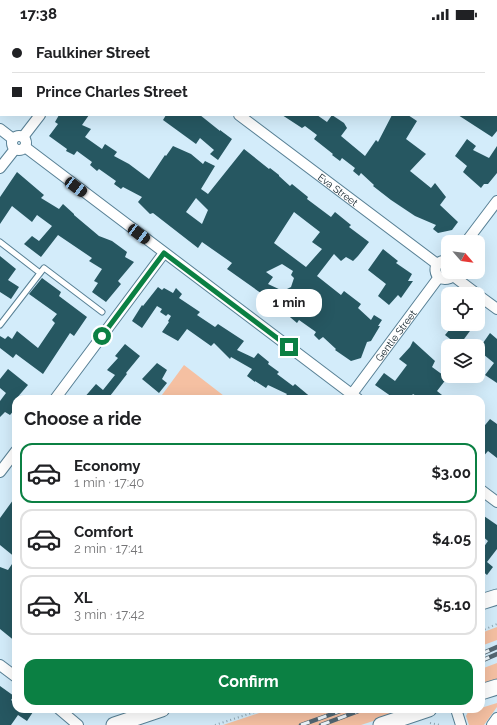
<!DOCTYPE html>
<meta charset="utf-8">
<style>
body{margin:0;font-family:Raleway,sans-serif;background:#f2f2f2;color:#202124;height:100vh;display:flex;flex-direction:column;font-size:15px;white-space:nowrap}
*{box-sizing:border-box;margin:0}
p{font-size:13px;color:#757577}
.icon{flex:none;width:22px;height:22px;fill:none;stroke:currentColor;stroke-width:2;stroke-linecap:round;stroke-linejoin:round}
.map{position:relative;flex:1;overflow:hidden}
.side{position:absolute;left:12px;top:367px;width:473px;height:318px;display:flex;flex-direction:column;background:#fff;border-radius:12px;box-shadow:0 4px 16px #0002}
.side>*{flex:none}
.hud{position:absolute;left:0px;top:0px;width:497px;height:88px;box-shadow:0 4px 16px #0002;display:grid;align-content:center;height:88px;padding:0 12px;background:#fff}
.needle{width:26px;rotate:118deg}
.controls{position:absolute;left:441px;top:207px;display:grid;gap:8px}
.controls a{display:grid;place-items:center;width:44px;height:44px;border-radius:8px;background:#fff;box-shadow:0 4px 16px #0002;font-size:20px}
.end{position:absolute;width:18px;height:18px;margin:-9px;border:5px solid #0b8043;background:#fff;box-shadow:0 0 0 2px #fff}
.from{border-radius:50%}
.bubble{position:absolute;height:28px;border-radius:12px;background:#fff;box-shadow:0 4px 16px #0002;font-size:13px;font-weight:700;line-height:28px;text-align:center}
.car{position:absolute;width:12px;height:24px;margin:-12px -6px;border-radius:5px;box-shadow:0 0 3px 1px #0007;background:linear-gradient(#222 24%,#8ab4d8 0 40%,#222 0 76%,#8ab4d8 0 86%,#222 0)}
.hud b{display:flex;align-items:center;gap:14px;height:38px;font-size:15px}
.hud b+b{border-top:1px solid #e0e0e0}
.hud i{width:10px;height:10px;background:#202124}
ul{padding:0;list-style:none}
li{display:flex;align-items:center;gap:12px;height:60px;margin:0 8px 6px;padding:0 4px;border:2px solid #e0e0e0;border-radius:12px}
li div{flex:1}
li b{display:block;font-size:15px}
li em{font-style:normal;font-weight:700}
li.on{border-color:#0b8043}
li>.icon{width:36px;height:36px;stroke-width:1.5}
h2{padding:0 12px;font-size:18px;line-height:48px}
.cta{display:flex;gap:8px;margin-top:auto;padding:8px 12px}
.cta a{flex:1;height:46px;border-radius:12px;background:#0b8043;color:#fff;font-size:16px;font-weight:700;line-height:46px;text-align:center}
.status{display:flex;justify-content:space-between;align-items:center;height:28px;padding:0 20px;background:#fff;direction:ltr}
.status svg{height:11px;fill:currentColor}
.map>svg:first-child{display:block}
</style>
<div class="status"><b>17:38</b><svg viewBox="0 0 49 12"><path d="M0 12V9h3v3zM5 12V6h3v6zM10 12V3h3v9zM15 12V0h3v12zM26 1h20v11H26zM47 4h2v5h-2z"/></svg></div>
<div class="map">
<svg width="497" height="697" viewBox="0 0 497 697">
<rect width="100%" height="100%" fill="#d3ecfa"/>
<path fill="#f5c0a2" d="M184,337L228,371H159Z
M497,599V612L481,618V605Z
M497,635V653L481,658V641Z
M497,675V679L484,697H469L466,688L468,684Z
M271,681H369L371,685L382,681H410L361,697H223Z"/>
<path fill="#265761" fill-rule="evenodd" d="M59,87H89L82,97L91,101L85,109L102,121L105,116L117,124L114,128L129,136L149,151L165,127L166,128L173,118L191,126L203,136L205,133L215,138L201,161L208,166L244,121L269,141L270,140L279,147V148L290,158L292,156L308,169L307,171L331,189L335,184L351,197L349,199L369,214L358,228L353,233L346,229L341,233L334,226L317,248L341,267L344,263L361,276L358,280L371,292L374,287L382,292L378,298H380L371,313L367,314L361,330L351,333L335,322L336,321L323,309L319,312L314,307L316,304L299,292L297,295L265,268L227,241L232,235L202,214L198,220L153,185L150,186L138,174L142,169L123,159L121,161L114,156L116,153L99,141L97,143L90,137L92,134L77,123L74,127L66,123L67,121L49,108L58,96L55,94ZM196,170L208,182L202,196L186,184ZM294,184L320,204L312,214L322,221L306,239L274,215ZM282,236L293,243L291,247L294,250L291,259L283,263L268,256L273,249L266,244Z
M166,87H200L220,103V102L232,111L218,132L210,126L214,122L200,110L196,116L163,92Z
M282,87H317L327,94L332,87L344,95L347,100L341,108L365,128L376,112L378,114L392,87H408L417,93L406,111L426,126L410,143L431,160L435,155L446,169L440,177L458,194L452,202L438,205L433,201L436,197L415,188L391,172L373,158L374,157L361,145L359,148L353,143L355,140L342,130L340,133L332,127L333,126L314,111L317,107L305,98L302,100Z
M458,87H497V103L492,109Z
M467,111L476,118L473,122L489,130L497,118V145L488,156H484L481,160L463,144L467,138L455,128Z
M17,144L44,167L41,170L59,181L63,176L74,186V187L99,208L112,213L127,224L125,229L134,234L118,253L121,256L106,274L92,264L98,255L94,253L102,241L89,233L92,230L58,207L41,229L24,216L32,208L39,213L52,198L37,187L32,194L12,178L0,196V169Z
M383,221L398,233L396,235L412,246L408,253H413L401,270L398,267L389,277L378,268L386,256L368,242Z
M0,228L16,241L8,252L19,259L11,271L0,264Z
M42,250L61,264L59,268L87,289L74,308L70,305L43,346L16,326L13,330L0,320V308L5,311L8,308L12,311L17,303L38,320L55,295L52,292L57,286L29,266Z
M158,259L162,262L164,260L173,265L176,260L182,266L179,270L200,284L197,287L215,299L218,296L244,313L237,322L254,330L258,325L269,334L268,336L279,344L277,346L293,358L295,356L313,371H283L287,366L268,357L266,360L255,353V354L247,348L252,341L231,329L230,331L214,315L211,318L187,301L178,313L162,304L169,294L168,293L171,288L168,286L166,288L160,284L162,281L157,278L142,300L132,293L142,277L143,278Z
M444,296H475L459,318L445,307L450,301Z
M490,305L497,311V355L485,347L494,335L478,322Z
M413,313L435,333L432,339L447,350L437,363L447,371H421L413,366L409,371H395L375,357L384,345L395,353L407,337L399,331L410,319Z
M125,316L140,328L126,345L127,346L110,368L113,371H83L96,356L103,362L115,347L107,342L118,330L115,328Z
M157,335L167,342L162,351L167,355L159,365L142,351Z
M8,341L28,357L16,371V380L10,387L5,384L0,389V373L6,365L0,360V351Z
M490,391L497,396V430L488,423L481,431V402Z
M16,468V614L0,601V539L8,542L16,530L0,517V490Z
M481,486L497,497V521L487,534L493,539L487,547L481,542V523L488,513L481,507Z
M0,658L14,668L11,672L16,676V681H35L27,693L18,687L11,697H0Z"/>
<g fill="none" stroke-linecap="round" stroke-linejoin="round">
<defs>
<path id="lane" d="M0,214L40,245
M0,297L44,240L102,284"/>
<g id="street">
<path d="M124,0L125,1"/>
<path d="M419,0L421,1"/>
<path d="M105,1V0"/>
<path d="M496,58H497"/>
<path id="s1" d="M239,87L437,236"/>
<path d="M0,101L13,111"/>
<circle cx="19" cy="115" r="7"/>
<path d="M23,109L40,87"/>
<path d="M25,119L358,371"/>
<path d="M0,140L15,121"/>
<path d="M466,214L497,173"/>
<path d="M448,233C430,230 432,256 450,250L454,244"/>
<path d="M452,247L477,266"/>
<path d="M478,267L497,281"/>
<path id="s2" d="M352,366L439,249"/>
<path d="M55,371L164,225"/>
<path d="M0,444L16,423"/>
<path d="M481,462L497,474"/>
<path d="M0,637L16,649"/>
<path d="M59,681L78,697"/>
<path d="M456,681L461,697"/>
<path d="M492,697L497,690"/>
</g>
<path id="secondary" d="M481,574L497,569
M481,664L497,659
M114,697L162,681
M381,697L429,681"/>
</defs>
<use href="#lane" stroke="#588095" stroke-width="7"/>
<use href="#street" stroke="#588095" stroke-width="12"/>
<use href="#secondary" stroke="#588095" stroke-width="17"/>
<path stroke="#90a7b3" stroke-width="2" stroke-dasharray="1 3" stroke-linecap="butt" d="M481,603L497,596
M430,695L440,697
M215,697L264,681"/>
<use href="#lane" stroke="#fff" stroke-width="5"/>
<use href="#street" stroke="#fff" stroke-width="10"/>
<use href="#secondary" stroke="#fff" stroke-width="15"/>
<defs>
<path id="rail" d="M481,626L497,619
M481,633L497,626
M301,697L346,681
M321,697L364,681"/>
</defs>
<use href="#rail" stroke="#536671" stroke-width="4.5"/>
<use href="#rail" stroke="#eef6fb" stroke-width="3" stroke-dasharray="9" stroke-linecap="butt"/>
</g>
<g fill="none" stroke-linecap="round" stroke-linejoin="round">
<path stroke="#0b8043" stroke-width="5" d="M102,308L164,225L289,319"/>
</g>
<g text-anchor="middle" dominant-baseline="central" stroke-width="4" stroke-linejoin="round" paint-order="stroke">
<g font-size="10" fill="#0f2029" stroke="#eef6fb">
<text stroke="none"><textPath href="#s1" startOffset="124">Eva Street</textPath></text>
<text stroke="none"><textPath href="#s2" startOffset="73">Gentle Street</textPath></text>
</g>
</g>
</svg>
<div class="controls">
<a><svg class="needle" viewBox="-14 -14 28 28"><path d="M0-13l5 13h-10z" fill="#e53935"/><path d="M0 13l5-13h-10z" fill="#757577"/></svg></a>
<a><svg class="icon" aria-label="locate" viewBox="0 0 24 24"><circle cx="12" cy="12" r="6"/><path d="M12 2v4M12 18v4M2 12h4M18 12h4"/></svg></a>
<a><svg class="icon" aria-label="layers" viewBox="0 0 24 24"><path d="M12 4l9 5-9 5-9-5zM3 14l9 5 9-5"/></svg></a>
</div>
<i class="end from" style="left:102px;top:308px"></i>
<i class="end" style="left:289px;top:319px"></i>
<div class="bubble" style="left:256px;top:261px;width:66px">1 min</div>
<i class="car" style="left:76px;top:159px;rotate:127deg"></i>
<i class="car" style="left:139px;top:206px;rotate:127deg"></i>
<div class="hud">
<b><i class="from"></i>Faulkiner Street</b>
<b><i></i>Prince Charles Street</b>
</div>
<section class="side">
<h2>Choose a ride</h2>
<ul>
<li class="on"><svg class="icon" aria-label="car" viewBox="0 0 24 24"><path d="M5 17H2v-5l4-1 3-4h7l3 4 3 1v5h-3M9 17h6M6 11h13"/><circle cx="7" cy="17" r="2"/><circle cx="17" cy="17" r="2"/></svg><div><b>Economy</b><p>1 min · 17:40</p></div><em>$3.00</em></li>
<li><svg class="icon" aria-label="car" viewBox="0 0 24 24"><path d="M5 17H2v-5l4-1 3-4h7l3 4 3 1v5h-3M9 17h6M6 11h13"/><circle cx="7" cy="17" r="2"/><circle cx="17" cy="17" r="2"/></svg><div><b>Comfort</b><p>2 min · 17:41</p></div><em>$4.05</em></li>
<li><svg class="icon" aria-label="car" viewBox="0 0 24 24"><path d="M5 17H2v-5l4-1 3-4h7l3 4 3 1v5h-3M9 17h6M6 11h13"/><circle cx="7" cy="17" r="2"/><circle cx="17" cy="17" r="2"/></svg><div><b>XL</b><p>3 min · 17:42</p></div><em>$5.10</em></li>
</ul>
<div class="cta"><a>Confirm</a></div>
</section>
</div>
